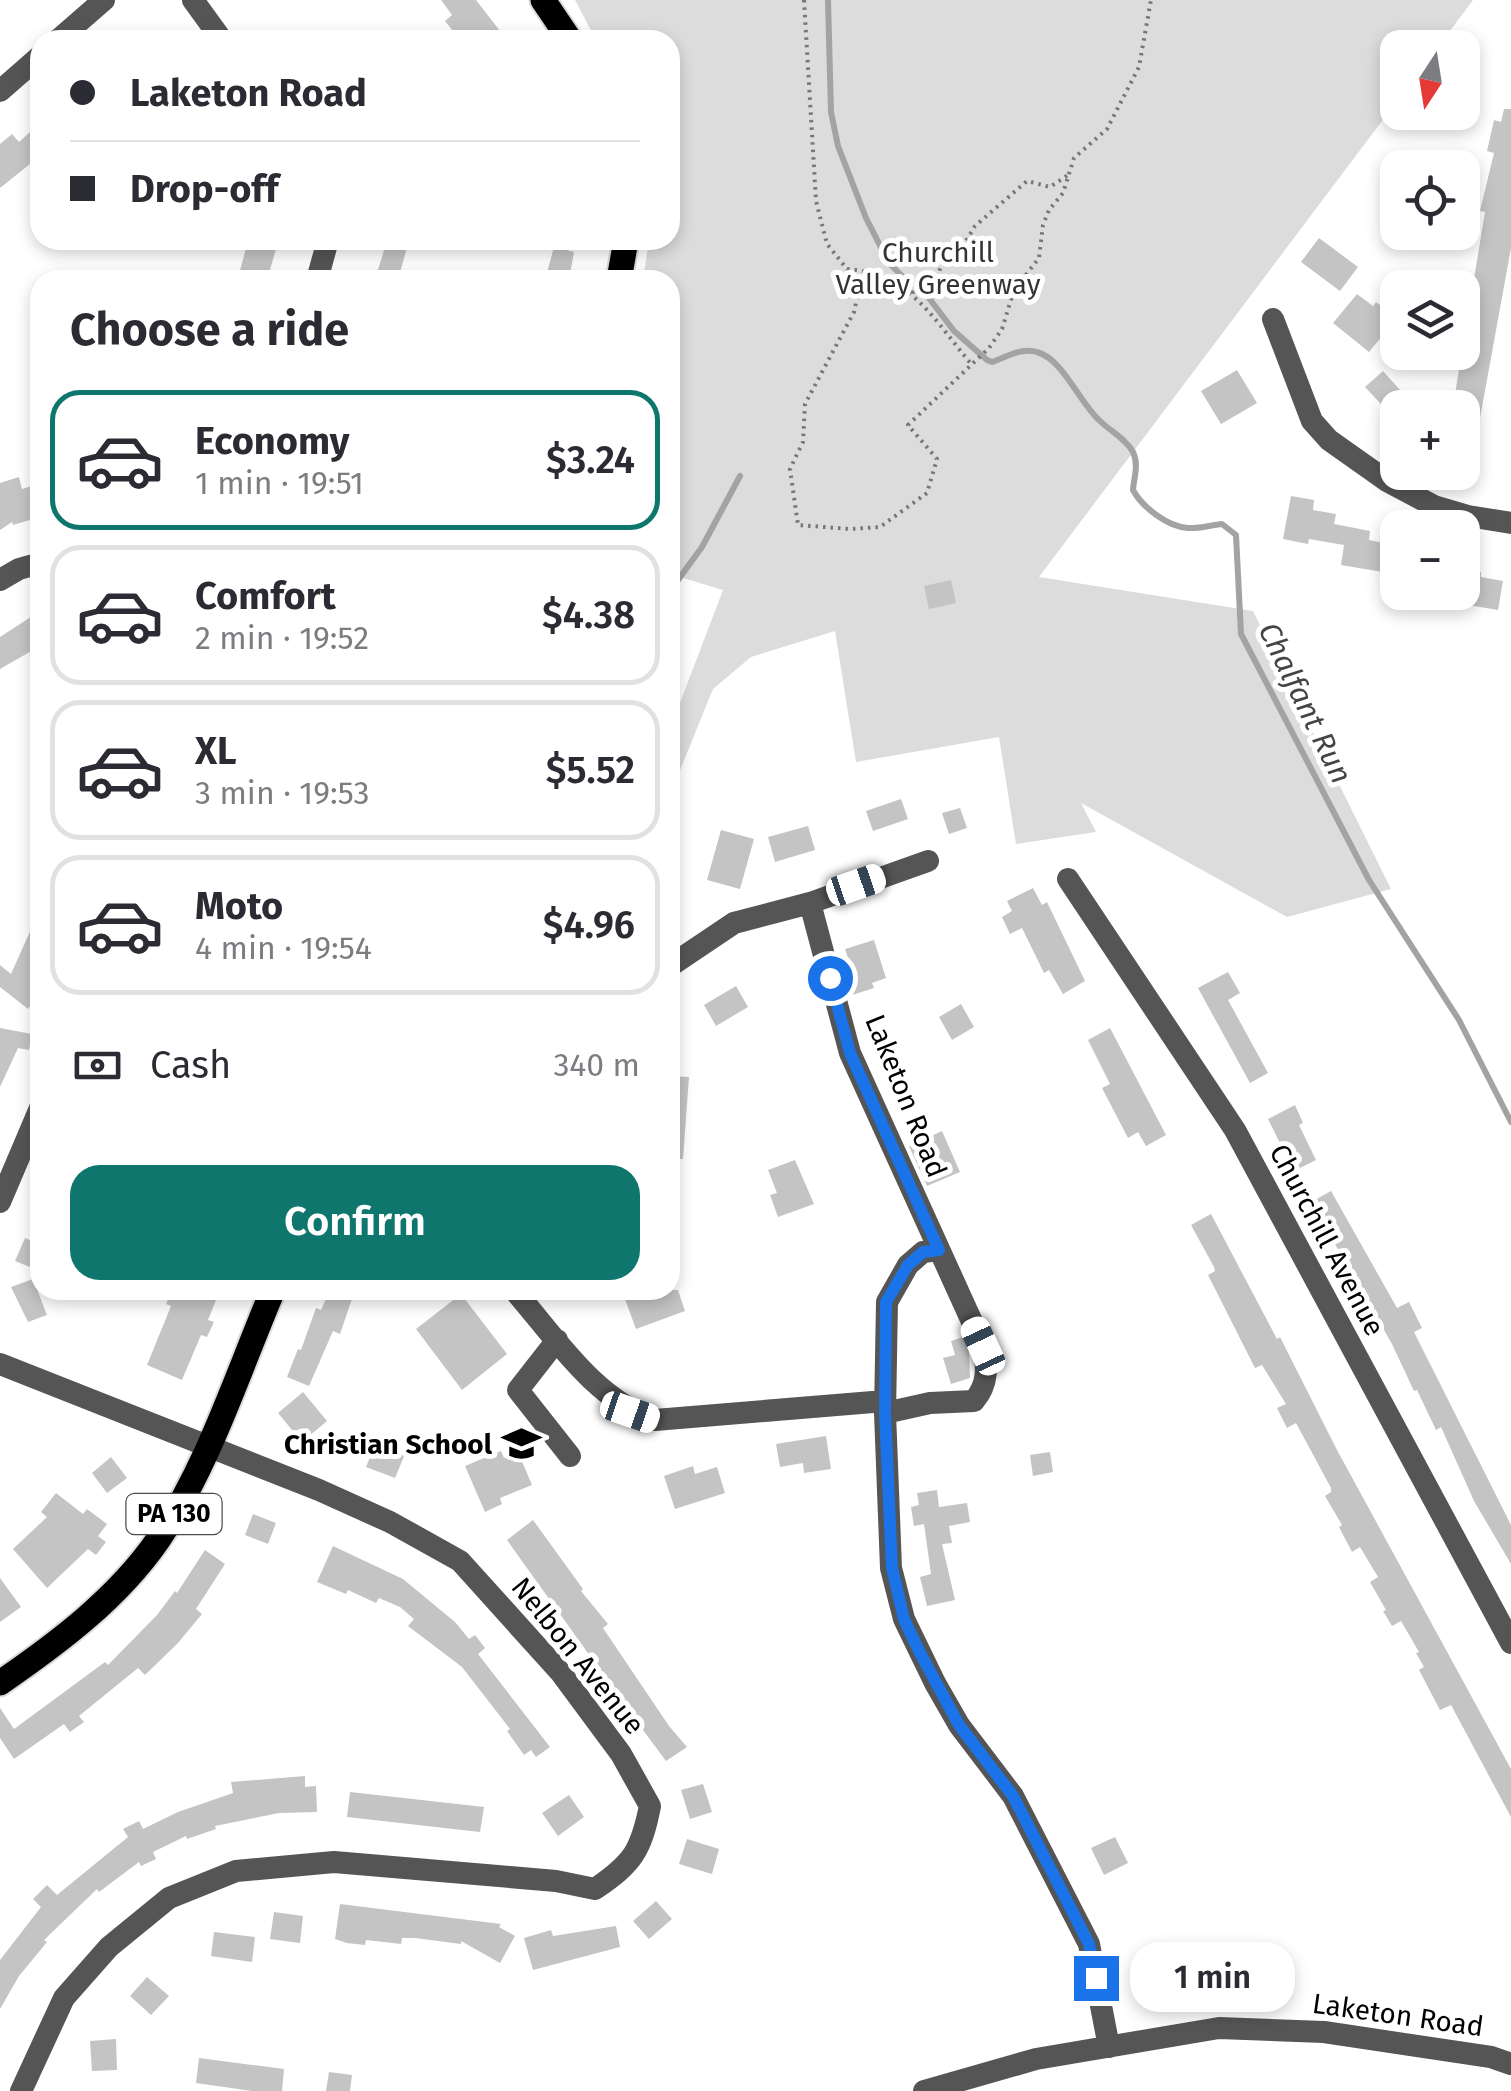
<!DOCTYPE html>
<meta charset="utf-8">
<style>
body{margin:0;font-family:"Fira Sans",sans-serif;background:#f2f2f3;color:#2b2b33;height:100vh;display:flex;flex-direction:column;font-size:38px;white-space:nowrap}
*{box-sizing:border-box;margin:0}
p{font-size:32px;color:#7c7c81}
.icon{flex:none;width:55px;height:55px;fill:none;stroke:currentColor;stroke-width:2;stroke-linecap:round;stroke-linejoin:round}
.map{position:relative;flex:1;overflow:hidden}
.drawer{position:absolute;left:30px;top:270px;width:650px;height:1030px;display:flex;flex-direction:column;background:#fff;border-radius:30px;box-shadow:0 5px 15px #0003}
.drawer>*{flex:none}
.top-card{position:absolute;left:30px;top:30px;width:650px;height:220px;border-radius:30px;box-shadow:0 5px 15px #0003;display:grid;align-content:center;height:220px;padding:0 40px;background:#fff}
.needle{width:65px;rotate:192deg}
.buttons{position:absolute;left:1380px;top:30px;display:grid;gap:20px}
.buttons a{display:grid;place-items:center;width:100px;height:100px;border-radius:20px;background:#fff;box-shadow:0 5px 15px #0003;font-size:50px}
.end{position:absolute;width:45px;height:45px;margin:-22px;border:12px solid #1a73e8;background:#fff;box-shadow:0 0 0 5px #fff}
.from{border-radius:50%}
.bubble{position:absolute;height:70px;border-radius:30px;background:#fff;box-shadow:0 5px 15px #0003;font-size:32px;font-weight:600;line-height:70px;text-align:center}
.car{position:absolute;width:30px;height:60px;margin:-30px -15px;border-radius:12px;box-shadow:0 0 8px 2px #0007;background:linear-gradient(#fff 24%,#345 0 40%,#fff 0 76%,#345 0 86%,#fff 0)}
.top-card b{display:flex;align-items:center;gap:35px;height:95px;font-size:38px}
.top-card b+b{border-top:2px solid #e1e1e2}
.top-card i{width:25px;height:25px;background:#2b2b33}
ul{padding:0;list-style:none}
li{display:flex;align-items:center;gap:30px;height:140px;margin:0 20px 15px;padding:0 20px;border:5px solid #e1e1e2;border-radius:30px}
li div{flex:1}
li b{display:block;font-size:38px}
li em{font-style:normal;font-weight:600}
li.selected{border-color:#0f766e}
li>.icon{width:90px;height:90px;stroke-width:1.5}
h2{padding:0 40px;font-size:45px;line-height:120px}
.pay{display:flex;align-items:center;gap:25px;height:110px;padding:0 40px;font-size:38px}
.pay p{margin-inline-start:auto}
.cta{display:flex;gap:20px;margin-top:auto;padding:20px 40px}
.cta a{flex:1;height:115px;border-radius:30px;background:#0f766e;color:#fff;font-size:40px;font-weight:600;line-height:115px;text-align:center}
.map>svg:first-child{display:block}
</style>
<div class="map">
<svg width="1511" height="2091" viewBox="0 0 1511 2091">
<rect width="100%" height="100%" fill="#fff"/>
<path fill="#dcdcdc" d="M575,0H1473L1438,47L1398,48L1397,101L1039,577L1253,611L1391,889L1287,917L1081,803L1096,832L1016,844L999,737L856,762L835,631L751,657L713,689L670,795V729L723,590L670,574V280H643L649,240H670V40H596Z"/>
<g fill="none" stroke-linecap="round" stroke-linejoin="round">
<path stroke="#a3a3a3" stroke-width="6" d="M828,0L831,112L838,146L866,218L889,263L903,277L916,281L954,331L987,360L992,362C1006,357 1022,347 1037,352C1063,359 1079,402 1099,420C1110,431 1126,439 1133,452C1139,465 1134,477 1133,490C1142,507 1168,527 1188,528C1198,529 1211,525 1222,524L1236,535L1241,634L1369,880L1459,1020L1511,1122
M670,591L702,547L740,476"/>
</g>
<path fill="#c4c4c4" d="M441,0H476L507,40H460L445,21L452,15Z
M1504,109H1511V248L1470,473L1462,472V401L1454,400L1485,212L1480,211L1494,153L1487,151L1494,120L1501,122Z
M30,132L40,144V156L0,188V144L12,134L19,142Z
M1319,238L1358,267L1340,291L1301,262Z
M387,240H409L398,280H375Z
M248,241L276,249L267,280L239,274Z
M554,247L574,252L569,280H545Z
M1357,294L1373,306L1376,302L1397,318L1369,352L1333,323Z
M1237,370L1257,403L1221,424L1201,391Z
M1383,371L1409,400L1398,408L1392,416L1365,387Z
M19,477L22,489L32,486L40,517L13,525L12,522L0,530V483Z
M1291,496L1314,500L1313,510L1336,514L1334,524L1370,531L1369,540L1389,544L1383,572L1341,565L1344,545L1309,539L1308,544L1283,539Z
M1462,569L1481,572V577L1503,581L1498,610L1462,604Z
M951,580L956,603L929,609L924,586Z
M40,611V646L0,669V637Z
M901,799L908,819L873,831L866,811Z
M960,808L967,828L949,834L942,813Z
M808,826L815,850L775,862L768,837Z
M721,830L754,839L740,889L707,880Z
M1033,888L1042,905L1047,902L1085,981L1063,994L1049,970L1044,973L1022,928L1010,934L1002,917L1012,911L1007,901Z
M40,909V993L28,1009L0,987V965L11,974Z
M874,940L886,978L872,983L874,988L852,995L841,961L848,958L845,949Z
M1228,972L1240,993L1228,1000L1268,1073L1250,1083L1198,988Z
M736,986L748,1007L716,1026L704,1005Z
M961,1004L974,1027L952,1040L939,1017Z
M0,1028L32,1034L29,1050L18,1048L0,1087Z
M1110,1028L1166,1135L1146,1146L1138,1132L1128,1138L1102,1088L1110,1084L1088,1040Z
M670,1076L689,1077L683,1159H670Z
M1295,1105L1303,1123L1299,1125L1316,1160L1294,1171L1268,1119Z
M942,1131L960,1172L927,1186L909,1146Z
M795,1160L814,1204L778,1217L770,1195L777,1193L768,1170Z
M1331,1191L1397,1308L1409,1302L1422,1328L1414,1332L1511,1525V1564L1474,1501L1441,1427L1436,1430L1417,1390L1414,1391L1392,1344L1311,1202Z
M1211,1214L1277,1339L1280,1337L1337,1450L1511,1769V1817L1451,1705L1440,1710L1419,1670L1424,1667L1416,1653L1419,1652L1401,1621L1392,1626L1383,1611L1386,1610L1370,1582L1378,1577L1360,1547L1352,1552L1339,1527L1342,1525L1325,1496L1331,1492V1488L1296,1423L1287,1428L1277,1408L1286,1404L1262,1365L1255,1368L1208,1275L1215,1271L1214,1267L1191,1225Z
M25,1238L40,1244V1271L15,1261Z
M33,1279L47,1315L28,1322L11,1287Z
M172,1290H220L208,1320L214,1322L207,1337L201,1335L182,1380L147,1365L171,1306L166,1304Z
M330,1290H355L340,1334L333,1331L309,1386L287,1377L298,1349L301,1350L316,1308L321,1310Z
M651,1290H678L685,1311L636,1329L625,1299Z
M461,1294L507,1354L462,1390L416,1329Z
M963,1337L969,1350L970,1378L951,1384L943,1358L955,1355L951,1341Z
M303,1392L327,1421L302,1442L278,1413Z
M826,1436L831,1469L804,1473L803,1463L780,1467L776,1444Z
M376,1442L405,1454L395,1478L366,1467Z
M501,1451L504,1458L518,1452L532,1485L500,1498L502,1504L485,1512L465,1466Z
M1050,1452L1053,1472L1033,1476L1030,1455Z
M111,1457L127,1478L107,1493L92,1473Z
M693,1466L695,1474L717,1467L725,1493L675,1509L664,1476Z
M937,1490L939,1507L967,1503L970,1522L949,1526L952,1543L942,1544L955,1600L927,1606L920,1577L931,1574L924,1524L914,1526L911,1507L919,1505L917,1493Z
M56,1493L83,1514L87,1509L107,1524L98,1536L106,1542L96,1555L88,1549L47,1588L13,1549L47,1517L41,1512Z
M253,1514L276,1523L268,1544L245,1535Z
M533,1520L583,1589L581,1591L608,1624L603,1628L669,1726L687,1747L666,1761L637,1722L632,1726L594,1674L600,1670L507,1540Z
M333,1546L403,1579L455,1622L469,1639L475,1635L485,1648L478,1654L550,1747L536,1757L531,1750L524,1755L507,1731L510,1729L462,1667L408,1626L414,1619L400,1607L379,1598L376,1603L348,1590L346,1594L317,1582Z
M205,1550L225,1564L196,1609L202,1614L178,1643L145,1675L138,1668L79,1716L84,1722L70,1732L64,1724L14,1759L0,1738V1708L14,1729L105,1662L108,1665L157,1615L175,1591L177,1593Z
M0,1578L21,1607L0,1622Z
M305,1776V1787L316,1786L317,1812L279,1813L215,1826L216,1829L187,1839L186,1836L153,1852L156,1859L141,1866L139,1862L99,1892L97,1889L44,1940L47,1942L19,1976L0,2009V1960L41,1907L33,1899L47,1885L57,1895L128,1837L123,1829L139,1821L143,1829L178,1812L233,1793L231,1782Z
M703,1784L712,1812L690,1819L681,1790Z
M350,1792L484,1807L480,1832L347,1817Z
M569,1795L584,1817L558,1836L542,1813Z
M1115,1837L1128,1863L1104,1875L1091,1848Z
M687,1839L719,1849L712,1874L679,1864Z
M656,1901L672,1919L649,1939L633,1921Z
M340,1904L501,1924L499,1927L515,1936L500,1963L461,1941V1944L415,1938H402L401,1944L366,1940L365,1945L347,1943L335,1939Z
M274,1912L303,1916L300,1943L270,1939Z
M616,1926L620,1947L533,1970L524,1938L551,1930L553,1936Z
M214,1932L255,1937L252,1962L211,1956Z
M147,1977L169,1996L151,2015L130,1996Z
M116,2039L117,2070L92,2071L90,2041Z
M199,2058L284,2069L282,2091H252L196,2083Z
M329,2072L352,2075L350,2091H326Z"/>
<g fill="none" stroke-linecap="round" stroke-linejoin="round">
<defs>
<path id="major" d="M543,0L570,40
M619,280L626,240
M0,1683C58,1643 117,1599 158,1540C208,1467 238,1372 273,1290"/>
</defs>
<use href="#major" stroke="#dbdbdb" stroke-width="29"/>
<path stroke="#777" stroke-width="4" stroke-dasharray="2.5 5" stroke-linecap="butt" d="M804,0L816,201L827,244L847,269L858,293L854,312L805,404L803,442L790,469L798,525L850,529L880,527L927,493L937,459L908,425L989,348L1002,329L1014,290L1039,258L1043,225L1049,210L1063,193L1074,158L1107,129L1139,67L1151,0
M847,269C910,273 934,320 972,365
M912,293L926,281L937,278L944,257L951,247L963,246L975,226L1027,181L1050,187L1068,175"/>
<path stroke="#555" stroke-width="22" d="M193,0L222,40
M58,40L104,0
M0,91L40,56
M317,280L328,240
M1273,319L1312,421L1329,440L1387,481L1434,506L1468,516L1511,523
M0,580L19,569L40,563
M1068,879L1235,1130L1511,1643
M810,903L850,1053L983,1346C987,1367 989,1383 974,1401L930,1403L885,1413
M670,966L734,923L810,903L928,861
M0,1202L40,1108
M939,1250L923,1252L908,1265L887,1302L885,1413L891,1568L904,1619L935,1683L959,1725L1013,1796L1089,1944L1109,2047
M514,1290C555,1337 594,1399 655,1420L885,1401
M557,1340L518,1390L570,1456
M0,1364L319,1490L390,1522L460,1561L561,1673L621,1754L650,1806C641,1851 633,1863 595,1889L556,1881L334,1862L236,1871L169,1898L109,1947L64,1998L21,2091
M924,2091L1036,2059L1219,2028L1324,2032L1491,2057L1511,2064"/>
<use href="#major" stroke="#000" stroke-width="25"/>
</g>
<g fill="none" stroke-linecap="round" stroke-linejoin="round">
<path stroke="#1a73e8" stroke-width="12" d="M830,978L850,1053L939,1250L923,1252L908,1265L886,1302L885,1413L892,1568L904,1619L919,1651L959,1725L1013,1796L1089,1944L1096,1978"/>
</g>
<defs>
<symbol id="school-bare" viewBox="-9 -9 18 18"><path d="M0-5L7-2L0 1L-7-2ZM-4 1L0 2.5L4 1V4Q0 6-4 4Z" fill="#000" stroke="#fff" stroke-width="2.5" paint-order="stroke"/></symbol>
</defs>
<g fill-rule="evenodd">
<use href="#school-bare" x="494" y="1416" width="55" height="55"/>
</g>
<g text-anchor="middle" dominant-baseline="central" stroke-width="10" stroke-linejoin="round" paint-order="stroke">
<rect fill="#fff" stroke="#4c4c4c" stroke-width="2.5" x="126.5" y="1494" width="95" height="40" rx="8"/>
<g font-size="25" font-weight="bold" fill="#000">
<text x="174" y="1514">PA 130</text>
</g>
<g font-size="28" fill="#333" stroke="#fff">
<text x="938" y="252">Churchill<tspan x="938" dy="32">Valley Greenway</tspan></text>
</g>
<g font-size="28" fill="#000" stroke="#fff">
<text transform="translate(906 1096) rotate(68)">Laketon Road</text>
<text transform="translate(1327 1240) rotate(62)">Churchill Avenue</text>
<text transform="translate(578 1656) rotate(51)">Nelbon Avenue</text>
<text transform="translate(1398 2015) rotate(8)">Laketon Road</text>
</g>
<g font-size="28" font-weight="bold" fill="#000" stroke="#fff" text-anchor="end">
<text x="492" y="1444">Christian School</text>
</g>
<g font-size="30" font-style="italic" fill="#444" stroke="#fff">
<text transform="translate(1305 703) rotate(64)">Chalfant Run</text>
</g>
</g>
</svg>
<div class="buttons">
<a><svg class="needle" viewBox="-14 -14 28 28"><path d="M0-13l5 13h-10z" fill="#e53935"/><path d="M0 13l5-13h-10z" fill="#7c7c81"/></svg></a>
<a><svg class="icon" aria-label="locate" viewBox="0 0 24 24"><circle cx="12" cy="12" r="6"/><path d="M12 2v4M12 18v4M2 12h4M18 12h4"/></svg></a>
<a><svg class="icon" aria-label="layers" viewBox="0 0 24 24"><path d="M12 4l9 5-9 5-9-5zM3 14l9 5 9-5"/></svg></a>
<a>+</a>
<a>−</a>
</div>
<i class="end from" style="left:830px;top:978px"></i>
<i class="end" style="left:1096px;top:1978px"></i>
<div class="bubble" style="left:1130px;top:1942px;width:165px">1 min</div>
<i class="car" style="left:856px;top:885px;rotate:71deg"></i>
<i class="car" style="left:983px;top:1346px;rotate:335deg"></i>
<i class="car" style="left:630px;top:1412px;rotate:109deg"></i>
<div class="top-card">
<b><i class="from"></i>Laketon Road</b>
<b><i></i>Drop-off</b>
</div>
<section class="drawer">
<h2>Choose a ride</h2>
<ul>
<li class="selected"><svg class="icon" aria-label="car" viewBox="0 0 24 24"><path d="M5 17H2v-5l4-1 3-4h7l3 4 3 1v5h-3M9 17h6M6 11h13"/><circle cx="7" cy="17" r="2"/><circle cx="17" cy="17" r="2"/></svg><div><b>Economy</b><p>1 min · 19:51</p></div><em>$3.24</em></li>
<li><svg class="icon" aria-label="car" viewBox="0 0 24 24"><path d="M5 17H2v-5l4-1 3-4h7l3 4 3 1v5h-3M9 17h6M6 11h13"/><circle cx="7" cy="17" r="2"/><circle cx="17" cy="17" r="2"/></svg><div><b>Comfort</b><p>2 min · 19:52</p></div><em>$4.38</em></li>
<li><svg class="icon" aria-label="car" viewBox="0 0 24 24"><path d="M5 17H2v-5l4-1 3-4h7l3 4 3 1v5h-3M9 17h6M6 11h13"/><circle cx="7" cy="17" r="2"/><circle cx="17" cy="17" r="2"/></svg><div><b>XL</b><p>3 min · 19:53</p></div><em>$5.52</em></li>
<li><svg class="icon" aria-label="car" viewBox="0 0 24 24"><path d="M5 17H2v-5l4-1 3-4h7l3 4 3 1v5h-3M9 17h6M6 11h13"/><circle cx="7" cy="17" r="2"/><circle cx="17" cy="17" r="2"/></svg><div><b>Moto</b><p>4 min · 19:54</p></div><em>$4.96</em></li>
</ul>
<div class="pay"><svg class="icon" aria-label="cash" viewBox="0 0 24 24"><path d="M3 7h18v10H3z"/><circle cx="12" cy="12" r="2"/></svg>Cash<p>340 m</p></div>
<div class="cta"><a>Confirm</a></div>
</section>
</div>
